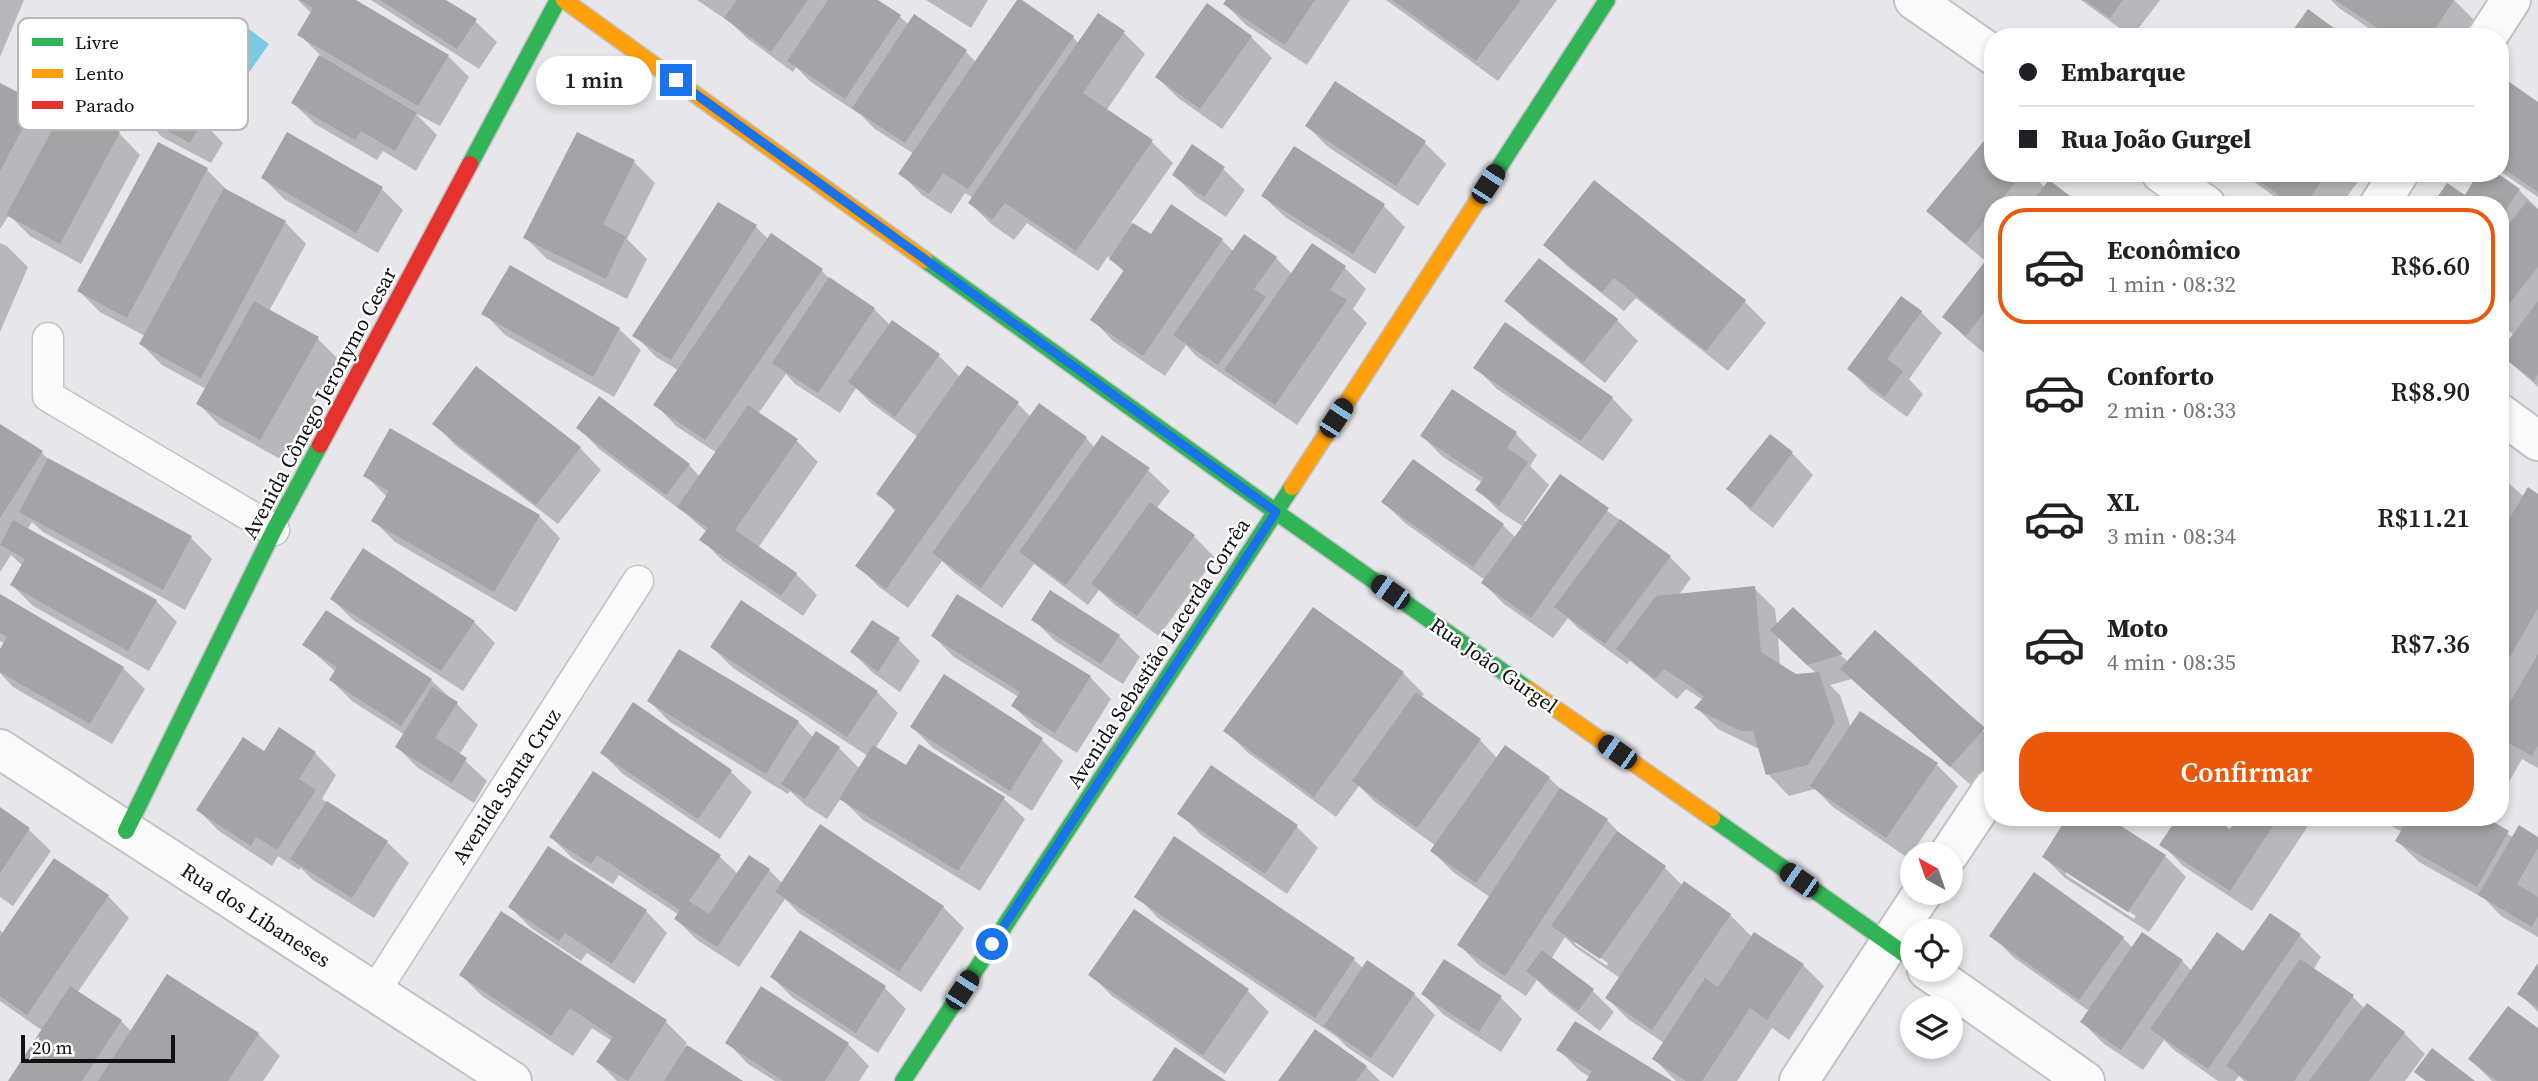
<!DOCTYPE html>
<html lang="pt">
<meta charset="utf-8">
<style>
body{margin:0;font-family:"Source Serif 4",serif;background:#f2f2f2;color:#202124;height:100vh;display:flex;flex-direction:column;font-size:26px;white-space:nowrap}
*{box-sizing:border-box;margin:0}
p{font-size:23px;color:#757577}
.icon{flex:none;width:38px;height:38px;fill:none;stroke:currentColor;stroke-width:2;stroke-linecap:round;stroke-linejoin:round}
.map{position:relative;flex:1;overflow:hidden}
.details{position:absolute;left:1984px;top:196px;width:525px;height:630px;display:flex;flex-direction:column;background:#fff;border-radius:28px;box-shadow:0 4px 10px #0003}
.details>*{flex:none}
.banner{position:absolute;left:1984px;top:28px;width:525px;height:154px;border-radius:28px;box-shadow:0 4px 10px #0003;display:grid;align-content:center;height:154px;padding:0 35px;background:#fff}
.needle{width:46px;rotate:320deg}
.tools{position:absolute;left:1900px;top:842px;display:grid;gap:14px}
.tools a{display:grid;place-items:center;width:63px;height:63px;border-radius:50%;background:#fff;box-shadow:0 4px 10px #0003;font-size:35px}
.scale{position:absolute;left:21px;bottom:18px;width:154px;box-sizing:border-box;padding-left:7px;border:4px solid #111114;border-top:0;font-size:19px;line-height:24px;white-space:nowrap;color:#111114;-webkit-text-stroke:5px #fff;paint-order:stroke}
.end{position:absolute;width:32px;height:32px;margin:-16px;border:9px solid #1a73e8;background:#fff;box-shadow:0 0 0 4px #fff}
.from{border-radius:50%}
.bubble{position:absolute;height:49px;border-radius:24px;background:#fff;box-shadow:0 4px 10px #0003;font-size:23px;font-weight:600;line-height:49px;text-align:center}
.car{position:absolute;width:21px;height:42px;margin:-21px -10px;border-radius:9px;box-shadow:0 0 5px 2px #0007;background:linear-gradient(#222 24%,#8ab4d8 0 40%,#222 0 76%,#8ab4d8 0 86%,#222 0)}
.banner b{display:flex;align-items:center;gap:24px;height:66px;font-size:26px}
.banner b+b{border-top:2px solid #e0e0e0}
.banner i{width:18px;height:18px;background:#202124}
ul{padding:12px 0 0;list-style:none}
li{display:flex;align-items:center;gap:21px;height:116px;margin:0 14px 10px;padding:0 21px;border:4px solid transparent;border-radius:28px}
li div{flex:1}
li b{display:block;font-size:26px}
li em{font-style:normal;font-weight:600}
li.current{border-color:#ea580c}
li>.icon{width:63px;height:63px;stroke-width:1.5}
.primary-button{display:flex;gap:14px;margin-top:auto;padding:14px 35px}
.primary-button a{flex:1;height:80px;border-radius:28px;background:#ea580c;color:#fff;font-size:28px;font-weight:600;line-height:80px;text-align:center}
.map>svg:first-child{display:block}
</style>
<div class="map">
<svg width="2538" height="1081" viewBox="0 0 2538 1081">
<rect width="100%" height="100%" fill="#e6e6eb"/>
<path fill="#7acae5" d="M241,23L269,44L228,102L198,81Z"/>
<path fill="#0003" fill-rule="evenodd" d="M0,0H24L0,57Z
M298,0H353L448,56L469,77L440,126L415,113L437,135L416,171L383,151L377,160L315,124L293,103L321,56L299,34L312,14Z
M371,0H443L475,21L497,42L479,69Z
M697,0H875L900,17L909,25L966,52L977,63L1073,37L1079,44L1099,15L1124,33L1145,54L1106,111L1152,142L1173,163L1131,223L1151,236L1222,240L1234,252L1276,258L1292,274L1312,245L1345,268L1366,289L1353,309L1367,323L1297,425L1196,356L1186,345L1165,376L1113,341L1092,319L1124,272L1108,256L1098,271L1027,223L1014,240L991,224L970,203L973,198L965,193L951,214L922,195L901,174L914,154L875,129L861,115L811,82L796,67L793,72L748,39L731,23Z
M926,0H988L971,28Z
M1228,0H1350L1307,65L1246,25L1225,4Z
M1386,0H1557L1498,81Z
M2081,0H2160L2132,37Z
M2331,0H2454L2475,21L2465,37H2382L2339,8Z
M1251,37L1272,58L1222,129L1178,98L1157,77Z
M2509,84L2538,104V197L2501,172V95Z
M0,85L36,104L57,125L119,133L140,155L81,264L30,236L9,215L0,229Z
M116,87L202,121L223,143L211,163L162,137L141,115V110Z
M1307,126L1425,143L1446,164L1418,206L1328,147Z
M1988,138L1993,142V173H2031L2045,188L2079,205H1993V350L1988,356L1966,338L1944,317L1987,262L1950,232L1929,211Z
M158,144L207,170L228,191L285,222L306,244L269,311L318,339L339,360L282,460L219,425L198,403L206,389L162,365L141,344L145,336L100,312L79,291Z
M1294,149L1384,206L1405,227L1375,274L1285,217L1263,196Z
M634,162L655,183L627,239L647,259L627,299L547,259L526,238Z
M1223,169L1245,190L1226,217L1195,196L1174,175Z
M2242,173H2364L2341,205H2286Z
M263,178L382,189L403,210L378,253L284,199Z
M1595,182L1745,302L1766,323L1728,371L1636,298L1624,311L1567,266L1546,245Z
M2519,190L2538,209V387L2501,354L2514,335L2501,324V205L2465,197Z
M719,204L756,227L768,239L821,270L834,283L874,309L890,325L893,322L939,356L960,377L967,367L1018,404L1031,417L1086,438L1095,448L1148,470L1170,491L1156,509L1194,536L1215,558L1159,636L1115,605L1099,590L1088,605L1034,564L1002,608L956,574L942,561L908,608L879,587L858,566L896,512L878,493L918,437L871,403L856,388L840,413L795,384L786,374L758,414L797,441L818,462L758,548L796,574L817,595L803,616L723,561L702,540L707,532L686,514L599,449L578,427L689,465L700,477L717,453L676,426L655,404L678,370L656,357L635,335Z
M0,243L7,246L28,267L0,332Z
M510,268L619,329L641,350L614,397L505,335L484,313Z
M1507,301L1617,320L1638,341L1605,383L1528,322Z
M1921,312L1942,333L1909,379L1923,394L1907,417L1870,390L1849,369Z
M1475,367L1612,398L1633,420L1603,461L1497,389Z
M1453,391L1516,434L1537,455L1530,466L1549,485L1524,521L1527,522L1560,476L1670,557L1691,578L1678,596L1754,588L1775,609L1777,626L1793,609L1848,662L1875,633L1993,740V764L1973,787L1852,679L1830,685L1840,695L1851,728L1937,765L1958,786L1908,858L1833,807L1815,789L1789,796L1768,774L1761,750L1718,729L1697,708L1703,700L1686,689L1677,699L1630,661L1627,664L1578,628L1568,618L1553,638L1504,604L1483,583L1485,580L1405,523L1383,502L1503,525L1516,538L1524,527L1499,511L1478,490L1483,483L1443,457L1422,436ZM1778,636L1793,652L1817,674L1796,676L1780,666Z
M434,423L580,448L601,470L558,524L455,445Z
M0,426L42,453L50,461L191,538L212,559L185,610L43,532L32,522L27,530L156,601L177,622L149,671L33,606L12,585L23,566L11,555L0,572Z
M1770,436L1792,453L1813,475L1773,528L1750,510L1729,489Z
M365,475L539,516L560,538L516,612L395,542L374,521L387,497Z
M2501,476L2524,497L2538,496V768L2522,759L2501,796V708L2506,711L2510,706L2501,702Z
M0,596L123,668L145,689L112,744L13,687L0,673V652L5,644L0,641Z
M332,599L474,622L495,643L463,691L353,620Z
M1034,620L1119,636L1140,657L1123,684L1055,641Z
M872,622L899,640L920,661L900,692L873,673L852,652Z
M933,636L1090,677L1111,699L1077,753L1035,727L1013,706L1019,697L954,657Z
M305,645L431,680L457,704L478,725L459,755L487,781L474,803L418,768L397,747L405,735L352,701L331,680L336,672Z
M712,647L877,692L898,713L875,749L907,768L1003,798L1025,819L980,891L863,820L841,798L827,819L805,805L790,791L788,794L670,722L649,701L798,722L813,737L839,748L860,769L868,756L733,668Z
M1403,673L1424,694L1421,698L1480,740L1497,758L1549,778L1564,792L1607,820L1626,840L1665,868L1683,886L1730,915L1753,938L1803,965L1824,986L1789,1040L1772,1028L1737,1081H1676L1654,1059L1664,1043L1628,1019L1607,998L1620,978L1575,947L1565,937L1551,959L1593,991L1614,1012L1600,1031L1549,992L1537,980L1526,996L1480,966L1459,945L1490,897L1453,872L1432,851L1436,846L1375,802L1359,786L1336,817L1247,752L1226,731ZM1575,940L1608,963L1607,966L1575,944Z
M944,677L1042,740L1063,761L1032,811L933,748L912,727Z
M315,753L336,775L322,799L387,842L409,863L374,918L313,880L301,868L299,870L278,856L272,866L219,831L198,810Z
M602,753L730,771L752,792L720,839L623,774Z
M0,809L29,830L51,851L13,906L0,897Z
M1180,813L1297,827L1318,848L1287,894L1201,835Z
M2240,817H2299L2308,826L2252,911L2183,866L2162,844L2231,831Z
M2377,817H2489L2487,820L2514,838L2538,839V937L2501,916L2485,899L2419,862L2397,841L2402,832Z
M551,837L719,856L738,874L769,870L783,884L943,907L964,928L921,992L799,913L785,899L739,967L697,940L676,919L679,915L619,875L613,884L572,858Z
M1175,839L1354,960L1364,969L1414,994L1435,1015L1393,1078L1347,1047L1337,1037L1158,918L1137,896Z
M2165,856L2186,877L2149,932L2065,878L2044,857ZM2066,871L2136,916L2134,919L2066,875Z
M54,860L108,896L129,918L77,993L121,1021L132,1032L168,976L258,1034L280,1056L263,1081H10L43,1031L0,1001V930L4,934Z
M510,907L646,911L667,933L634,984L587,953L581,961L531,928Z
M501,913L666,1022L687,1043L685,1046L740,1081H617L598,1062L612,1041L592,1028L573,1056L482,996L461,975Z
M2270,915L2300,936L2321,957L2313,970L2353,997L2365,1009L2404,1033L2425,1054L2405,1081H2244L2239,1076L2235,1081H2218L2174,1050L2164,1040L2143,1070L2103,1043L2082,1022L2089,1011L2013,957L1992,935L2123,938L2133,948L2182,961L2192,971L2244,953Z
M801,932L885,988L906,1009L878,1053L793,998L772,977Z
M2538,966V1012L2519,993Z
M1090,974L1248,991L1269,1012L1225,1074L1112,996Z
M762,989L848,1044L869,1066L859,1081H775L748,1064L727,1042Z
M1423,994L1501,998L1522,1019L1501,1052L1444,1015Z
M2538,1030V1081H2492L2470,1059Z
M1559,1050L1668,1081H1588L1590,1077L1580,1071Z
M1366,1067L1380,1081H1280Z"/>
<path fill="#a4a4a7" d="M300,0H356L449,55L418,106L297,35L313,8Z
M380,0H446L477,19L457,49Z
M737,0H808L771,52L724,18Z
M828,0H878L901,15L845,99L787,61Z
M1017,0H1022L1074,36L968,189L943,173L929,194L898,174Z
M1226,0H1315L1285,45L1223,4Z
M1392,0H1521L1476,61Z
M2085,0H2123L2110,18Z
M2335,0H2454L2430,37H2391Z
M1207,3L1252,36L1200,109L1155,77Z
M2308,9L2346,37H2288Z
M1098,13L1125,31L1083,93L1153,140L1076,251L1005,203L992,220L968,203Z
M914,14L967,50L905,143L852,108Z
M319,55L417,113L395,151L361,131L355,140L291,103Z
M128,59L203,120L190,143L139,116V101L114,87Z
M1335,81L1426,141L1396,186L1305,126Z
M2508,81L2538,102V192L2501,167V92Z
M0,83L37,102L0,171Z
M67,103L120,132L60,244L6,215Z
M287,132L383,187L356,233L261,178Z
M577,132L635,160L603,224L626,237L606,279L523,238Z
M1988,136L1993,140V173H2023L1997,205H1993V210L1966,244L1926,211Z
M158,142L208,168L127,318L77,291Z
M1192,144L1225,167L1204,197L1172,175Z
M1294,146L1385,204L1353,254L1261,196Z
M2248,173H2327L2305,205H2292Z
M2478,173H2497L2520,189L2501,217V205H2432L2447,183L2465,195Z
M1594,180L1746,300L1706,351L1614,278L1602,292L1543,245Z
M2049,180L2082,205H2029Z
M224,188L286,221L201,378L139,344Z
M2527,201L2538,209V267L2501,314V234Z
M718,202L757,225L671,360L632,336Z
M1171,204L1223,239L1143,356L1090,320L1124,270L1109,259L1133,223L1151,234Z
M771,233L823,269L705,440L653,405Z
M1244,234L1277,257L1254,289L1266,297L1218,365L1173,335Z
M1312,243L1346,266L1330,290L1347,300L1275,405L1224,370Z
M1993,251V301L1966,336L1942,317Z
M1539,258L1618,319L1583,363L1504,301Z
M510,265L620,328L593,377L481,314Z
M829,277L875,308L818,393L772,363Z
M1901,296L1922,311L1887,359L1903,371L1885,397L1847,369Z
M254,301L319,337L260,440L196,404Z
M2538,301V375L2534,381L2501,356V350Z
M892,320L940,354L895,417L848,382Z
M1505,322L1613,397L1581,441L1473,368Z
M967,365L1019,402L886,589L855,566L896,509L876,494Z
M476,366L581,447L536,505L432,424Z
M1452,389L1517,432L1507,448L1528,462L1499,506L1475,490L1484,478L1420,436Z
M599,396L690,464L666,495L576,428Z
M1039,403L1087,437L981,588L932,553Z
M748,405L798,439L735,530L797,573L781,596L699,540L708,528L677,507Z
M0,424L43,451L0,518Z
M390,428L540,515L494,592L371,521L389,491L363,476Z
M1770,434L1793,452L1751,508L1726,489Z
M1102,435L1150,468L1066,585L1019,552Z
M48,458L192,536L163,590L19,512Z
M1413,459L1504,524L1473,567L1381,502Z
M1560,474L1609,508L1531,618L1481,583Z
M2528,487L2538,494V608L2501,672V533Z
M1150,502L1195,535L1137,616L1091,584Z
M1620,519L1671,556L1605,644L1554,607Z
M13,520L157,600L128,651L10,585L25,559L0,545Z
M363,548L475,621L441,671L330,599Z
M1755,586L1761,652L1796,674L1819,672L1835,722L1808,765L1766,775L1753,731H1741L1694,708L1704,697L1692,687L1664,669L1655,679L1616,649L1656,596Z
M1050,590L1120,635L1101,664L1031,620Z
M0,594L124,667L90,724L0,672V649L7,637L0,633Z
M957,594L1091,676L1055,733L1011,706L1020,692L931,636Z
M741,600L878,691L847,737L710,647Z
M1313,607L1404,672L1314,797L1223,731Z
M1793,607L1843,654L1807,665L1770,630Z
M326,610L432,679L401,726L329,680L337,667L302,645Z
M872,620L900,638L878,672L850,652Z
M1875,630L1985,728L1950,767L1840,669Z
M679,649L799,721L766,774L647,701Z
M2538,654V746L2532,756L2501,739V706L2506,709Z
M944,674L1043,738L1010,791L910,727Z
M432,687L458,702L435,738L467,758L452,783L395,747Z
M1416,692L1481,739L1417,828L1352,781Z
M633,702L732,770L698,819L600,753Z
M1860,711L1938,763L1886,838L1810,786Z
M279,727L316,752L299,779L316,790L277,850L256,837L251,846L196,810L243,737L264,751Z
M816,731L840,747L805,799L781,784Z
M919,744L1005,797L958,871L839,799L873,745L906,765Z
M1505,745L1550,777L1476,883L1430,851Z
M1211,765L1298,825L1265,874L1177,814Z
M593,771L721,855L689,901L709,914L749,855L770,869L717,947L674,919L680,910L597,855L591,864L549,837Z
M1560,788L1608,819L1505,976L1457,945Z
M327,801L388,841L352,898L290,859Z
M0,807L30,828L0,873Z
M2067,817H2107L2166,855L2128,912L2042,857Z
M2178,817H2213L2230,829L2238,817H2279L2230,891L2159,845Z
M2409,817H2485L2509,831L2477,887L2395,841Z
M820,824L944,906L899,972L775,892Z
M2519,825L2538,837V848L2517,884L2538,897V916L2532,927L2478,895Z
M1617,831L1666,866L1600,959L1551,926Z
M1174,836L1355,958L1315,1018L1134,897Z
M548,846L647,910L612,964L565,933L559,941L508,907Z
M54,858L109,895L27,1015L0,996V936Z
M2034,872L2124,937L2079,1000L1989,936Z
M1684,881L1731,914L1652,1030L1605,998Z
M1134,909L1249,989L1203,1055L1088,975Z
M501,911L667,1020L628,1081L596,1062L613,1037L570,1008L551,1036L459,975Z
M2270,913L2301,934L2208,1069L2150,1029L2217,932L2243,951Z
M800,930L886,986L856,1033L770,977Z
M1754,932L1804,964L1767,1020L1750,1008L1702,1081H1686L1652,1059L1705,978L1718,987Z
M2142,932L2183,960L2121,1050L2080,1022Z
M1542,950L1594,989L1578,1011L1526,971Z
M1444,959L1502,996L1479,1032L1421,994Z
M2300,959L2354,995L2294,1081H2248L2226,1066Z
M1367,960L1415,993L1371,1058L1324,1026Z
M2538,963V1008L2517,994Z
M167,974L259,1033L228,1081H98Z
M70,986L122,1020L82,1081H8Z
M761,986L849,1043L825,1081H783L725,1043Z
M2367,1003L2405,1032L2369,1081H2309Z
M2508,1006L2538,1028V1081H2497L2468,1059Z
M1575,1021L1672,1081H1586L1592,1071L1556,1050Z
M1315,1029L1367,1066L1356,1081H1278Z
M687,1045L743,1081H664Z
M1175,1047L1226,1081H1152Z
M2432,1048L2475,1081H2426L2414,1072Z"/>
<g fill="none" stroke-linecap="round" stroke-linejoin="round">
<defs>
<path id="lane" d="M48,338V396L274,530
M375,991L638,581"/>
<path id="street" d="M1914,0L1993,55
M2487,37L2511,0
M2161,173L2206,205
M2379,205L2399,173
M2501,414L2538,441
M0,749L512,1081
M1949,854L1993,788
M1927,970L2085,1081
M1799,1081L1923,892"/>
<path id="fast" d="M470,164L558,0
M1487,186L1607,0
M925,260L1276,512L1529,690
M1712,818L1913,960
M126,831L274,530L320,445
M903,1081L1292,487"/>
<path id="slow" d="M564,0L925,260
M1292,487L1487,186
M1529,690L1712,818"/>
<path id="jam" d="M320,445L470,164"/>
</defs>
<use href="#lane" stroke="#c2c2c6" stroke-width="33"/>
<use href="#street" stroke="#c2c2c6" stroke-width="42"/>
<use href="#fast" stroke="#c2c2c6" stroke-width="19"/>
<use href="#slow" stroke="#c2c2c6" stroke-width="19"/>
<use href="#jam" stroke="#c2c2c6" stroke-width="19"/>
<use href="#lane" stroke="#fbfbfc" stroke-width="30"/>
<use href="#street" stroke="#fbfbfc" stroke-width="38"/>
<use href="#fast" stroke="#30b455" stroke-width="16"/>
<use href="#slow" stroke="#ff9f0a" stroke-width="16"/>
<use href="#jam" stroke="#e5322d" stroke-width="16"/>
</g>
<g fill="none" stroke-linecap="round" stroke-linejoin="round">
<path stroke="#1a73e8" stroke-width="9" d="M676,80L1276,512L992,944"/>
</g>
<g text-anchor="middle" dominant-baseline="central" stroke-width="5" stroke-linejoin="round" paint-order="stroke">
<g font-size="21" fill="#111114" stroke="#fff">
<text transform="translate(319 403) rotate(-62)">Avenida Cônego Jeronymo Cesar</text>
<text transform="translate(1158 653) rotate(-57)">Avenida Sebastião Lacerda Corrêa</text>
<text transform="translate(1494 665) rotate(35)">Rua João Gurgel</text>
<text transform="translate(506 786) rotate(-57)">Avenida Santa Cruz</text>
<text transform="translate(256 915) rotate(33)">Rua dos Libaneses</text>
</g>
</g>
<rect x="18" y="18" width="230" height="112" rx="10" fill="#fff" stroke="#b8b8b8" stroke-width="2"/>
<rect x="32" y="38" width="31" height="8" fill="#30b455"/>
<rect x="32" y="69" width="31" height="9" fill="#ff9f0a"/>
<rect x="32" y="101" width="31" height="8" fill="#e5322d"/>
<g font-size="19" fill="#111114">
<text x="75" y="49">Livre</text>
<text x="75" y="80">Lento</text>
<text x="75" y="112">Parado</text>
</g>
</svg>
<div class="tools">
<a><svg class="needle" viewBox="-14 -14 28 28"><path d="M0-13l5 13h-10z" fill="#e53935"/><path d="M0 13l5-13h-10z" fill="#757577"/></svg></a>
<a><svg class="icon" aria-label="locate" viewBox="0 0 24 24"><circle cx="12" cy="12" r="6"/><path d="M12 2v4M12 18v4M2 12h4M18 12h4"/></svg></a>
<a><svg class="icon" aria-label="layers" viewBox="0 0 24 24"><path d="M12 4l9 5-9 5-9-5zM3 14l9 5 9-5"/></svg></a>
</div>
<div class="scale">20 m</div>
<i class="end from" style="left:992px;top:944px"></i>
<i class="end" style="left:676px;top:80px"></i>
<div class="bubble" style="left:536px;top:56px;width:116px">1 min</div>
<i class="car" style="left:1488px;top:184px;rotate:33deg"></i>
<i class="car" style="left:1336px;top:418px;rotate:33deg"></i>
<i class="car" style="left:1390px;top:592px;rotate:305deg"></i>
<i class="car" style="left:1617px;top:752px;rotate:305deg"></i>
<i class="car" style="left:1799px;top:880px;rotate:305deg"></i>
<i class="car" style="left:962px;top:990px;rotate:33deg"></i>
<div class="banner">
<b><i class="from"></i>Embarque</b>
<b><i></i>Rua João Gurgel</b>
</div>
<section class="details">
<ul>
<li class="current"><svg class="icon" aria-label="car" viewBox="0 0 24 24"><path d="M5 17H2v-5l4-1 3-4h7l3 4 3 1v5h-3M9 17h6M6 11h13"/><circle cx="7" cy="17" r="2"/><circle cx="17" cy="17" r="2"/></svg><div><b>Econômico</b><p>1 min · 08:32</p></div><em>R$6.60</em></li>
<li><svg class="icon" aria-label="car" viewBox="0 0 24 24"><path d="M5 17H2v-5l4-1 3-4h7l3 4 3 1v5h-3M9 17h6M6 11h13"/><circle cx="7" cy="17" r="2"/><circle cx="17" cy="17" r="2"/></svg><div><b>Conforto</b><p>2 min · 08:33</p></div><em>R$8.90</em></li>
<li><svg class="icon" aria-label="car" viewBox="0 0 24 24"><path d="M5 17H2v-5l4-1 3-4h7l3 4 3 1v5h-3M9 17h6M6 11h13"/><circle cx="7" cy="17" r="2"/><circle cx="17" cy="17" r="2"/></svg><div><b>XL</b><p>3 min · 08:34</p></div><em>R$11.21</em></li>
<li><svg class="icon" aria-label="car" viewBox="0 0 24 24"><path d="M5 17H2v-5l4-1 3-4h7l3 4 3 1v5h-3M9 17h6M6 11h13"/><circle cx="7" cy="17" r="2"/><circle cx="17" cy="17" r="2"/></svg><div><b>Moto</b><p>4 min · 08:35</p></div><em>R$7.36</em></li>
</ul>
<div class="primary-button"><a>Confirmar</a></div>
</section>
</div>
